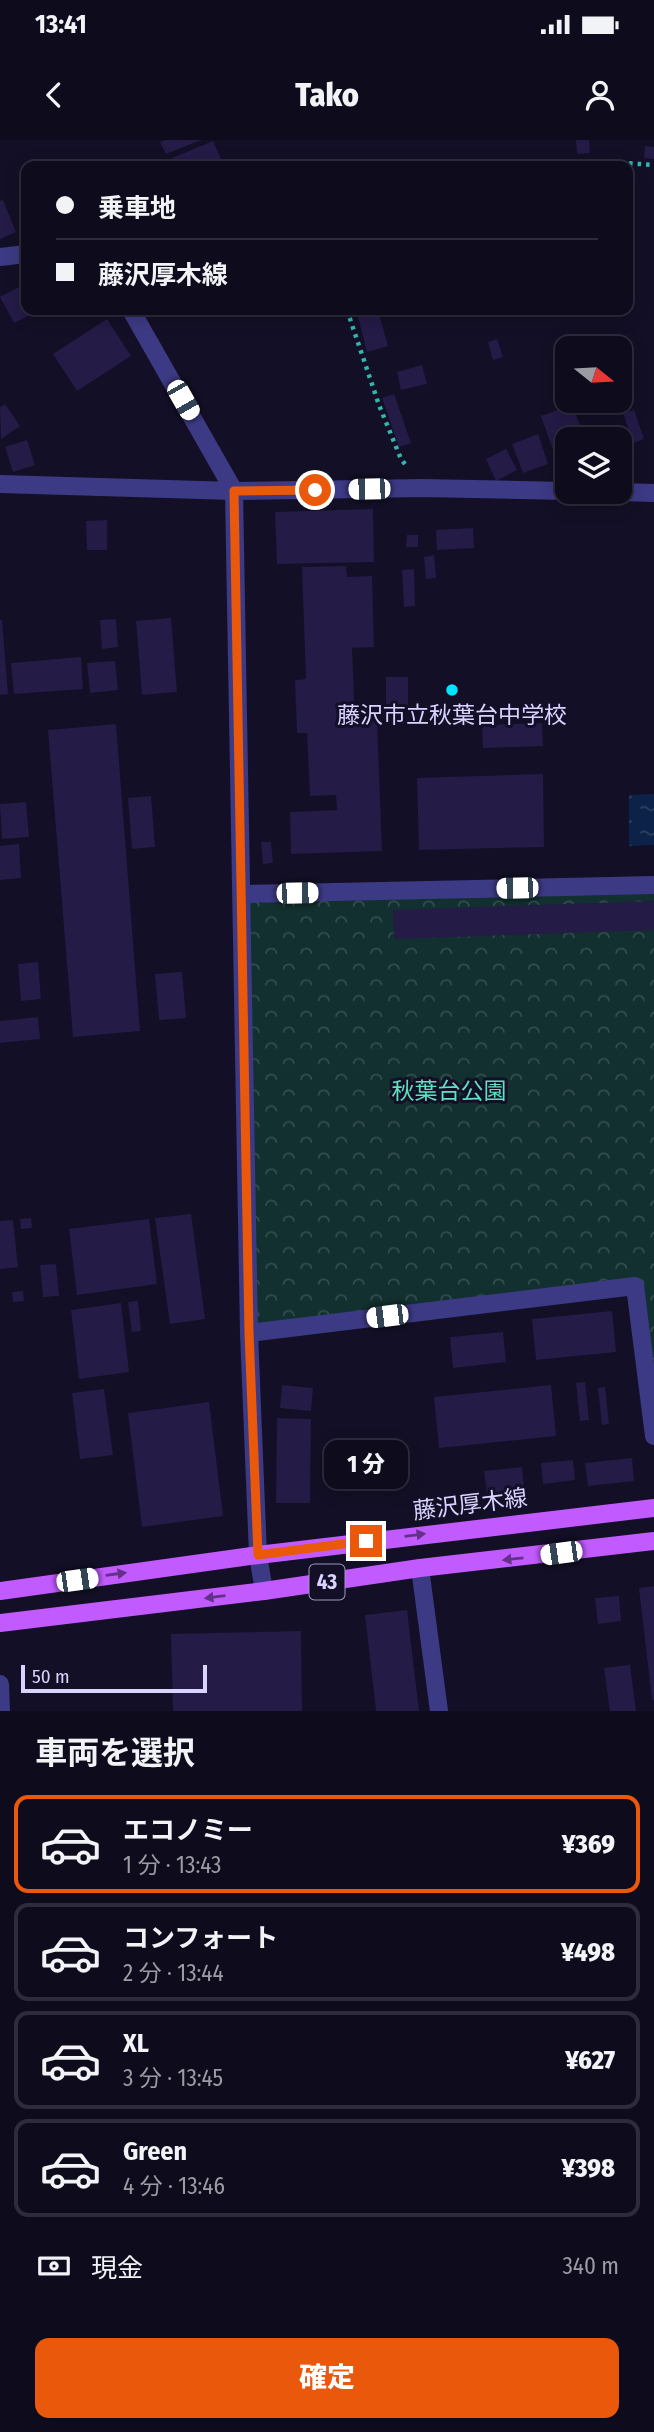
<!DOCTYPE html>
<html lang="ja">
<meta charset="utf-8">
<style>
body{margin:0;font-family:"Fira Sans Condensed","Noto Sans JP",sans-serif;background:#1c1929;color:#f1f3f6;height:100vh;display:flex;flex-direction:column;font-size:26px;white-space:nowrap}
*{box-sizing:border-box;margin:0}
p{font-size:23px;color:#9b9ba3}
.icon{flex:none;width:38px;height:38px;fill:none;stroke:currentColor;stroke-width:2;stroke-linecap:round;stroke-linejoin:round}
.map{position:relative;height:1571px;overflow:hidden}
.side{display:flex;flex-direction:column;background:#0e0b1c;flex:1}
.side>*{flex:none}
.banner{position:absolute;left:21px;top:21px;width:612px;height:154px;border-radius:14px;box-shadow:0 4px 18px #0003,0 0 0 2px #2e2b3b;display:grid;align-content:center;height:154px;padding:0 35px;background:#0e0b1c}
.needle{width:46px;rotate:108deg}
.buttons{position:absolute;left:555px;top:196px;display:grid;gap:14px}
.buttons a{display:grid;place-items:center;width:77px;height:77px;border-radius:14px;background:#0e0b1c;box-shadow:0 4px 18px #0003,0 0 0 2px #2e2b3b;font-size:35px}
.scale{position:absolute;left:21px;bottom:18px;width:186px;box-sizing:border-box;padding-left:7px;border:4px solid #d9d4ff;border-top:0;font-size:19px;line-height:24px;white-space:nowrap;color:#d9d4ff;-webkit-text-stroke:5px #130f26;paint-order:stroke}
.end{position:absolute;width:32px;height:32px;margin:-16px;border:9px solid #ea580c;background:#fff;box-shadow:0 0 0 4px #fff}
.from{border-radius:50%}
.bubble{position:absolute;height:49px;border-radius:14px;background:#0e0b1c;box-shadow:0 4px 18px #0003,0 0 0 2px #2e2b3b;font-size:23px;font-weight:800;line-height:49px;text-align:center}
.car{position:absolute;width:21px;height:42px;margin:-21px -10px;border-radius:9px;box-shadow:0 0 5px 2px #0007;background:linear-gradient(#fff 24%,#345 0 40%,#fff 0 76%,#345 0 86%,#fff 0)}
.banner b{display:flex;align-items:center;gap:24px;height:66px;font-size:26px}
.banner b+b{border-top:2px solid #2e2b3b}
.banner i{width:18px;height:18px;background:#f1f3f6}
ul{padding:0;list-style:none}
li{display:flex;align-items:center;gap:21px;height:98px;margin:0 14px 10px;padding:0 21px;border:4px solid #2e2b3b;border-radius:14px}
li div{flex:1}
li b{display:block;font-size:26px}
li em{font-style:normal;font-weight:800}
li.current{border-color:#ea580c}
li>.icon{width:63px;height:63px;stroke-width:1.5}
h2{padding:0 35px;font-size:32px;line-height:84px}
.pay{display:flex;align-items:center;gap:18px;height:77px;padding:0 35px;font-size:26px}
.pay p{margin-inline-start:auto}
.primary-button{display:flex;gap:14px;margin-top:auto;padding:14px 35px}
.primary-button a{flex:1;height:80px;border-radius:14px;background:#ea580c;color:#fff;font-size:28px;font-weight:800;line-height:80px;text-align:center}
.status{display:flex;justify-content:space-between;align-items:center;height:49px;padding:0 35px;background:#0e0b1c;direction:ltr}
.status svg{height:19px;fill:currentColor}
header{display:flex;justify-content:space-between;align-items:center;height:91px;padding:0 35px;background:#0e0b1c;font-size:32px;font-weight:800}
.map>svg:first-child{display:block}
</style>
<div class="status"><b>13:41</b><svg viewBox="0 0 49 12"><path d="M0 12V9h3v3zM5 12V6h3v6zM10 12V3h3v9zM15 12V0h3v12zM26 1h20v11H26zM47 4h2v5h-2z"/></svg></div>
<header><svg class="icon" aria-label="back" viewBox="0 0 24 24"><path d="M15 5l-7 7 7 7"/></svg>Tako<svg class="icon" aria-label="person" viewBox="0 0 24 24"><circle cx="12" cy="8" r="4"/><path d="M4 21q1-7 8-7t8 7"/></svg></header>
<div class="map">
<svg width="654" height="1571" viewBox="0 0 654 1571">
<defs>
<pattern id="park-crowns" width="20" height="18" patternUnits="userSpaceOnUse" patternTransform="scale(1.75)"><rect width="20" height="18" fill="#12302f"/><path d="M2 6a3 3 0 1 1 6 0M12 15a3 3 0 1 1 6 0" fill="none" stroke="#344d4e"/></pattern>
<pattern id="water-ripples" width="26" height="14" patternUnits="userSpaceOnUse" patternTransform="scale(1.75)"><rect width="26" height="14" fill="#0c2248"/><path d="M2 4q2-2 4 0t4 0M15 11q2-2 4 0t4 0" fill="none" stroke="#2f4163"/></pattern>
</defs>
<rect width="100%" height="100%" fill="#130f26"/>
<path fill="url(#park-crowns)" d="M654,738V1296L635,1146L249,1193L242,754Z"/>
<path fill="url(#water-ripples)" d="M654,654V705L629,706V655Z"/>
<path fill="#241b47" d="M166,0H201L166,14L160,2Z
M576,0H589L590,13L577,14Z
M213,1L224,26H175L172,18Z
M645,6L654,7V19L644,18Z
M3,60L16,92L0,99V61Z
M26,143V170H40L14,183L0,157Z
M370,170H378L388,206L367,212L357,173Z
M107,179L131,216L77,251L53,214Z
M497,199L503,217L493,220L488,202Z
M422,225L427,244L401,250L397,232Z
M394,254L411,303L399,307L382,258Z
M5,264L20,286L1,299L0,267Z
M572,265L585,298L567,299V305L553,310L541,276Z
M634,270L644,299L633,303L623,273Z
M538,294L548,324L523,333L512,304Z
M27,300L35,325L13,332L5,307Z
M506,309L517,330L496,341L486,319Z
M373,369L374,422L277,424L275,372Z
M107,380V410H87L86,381Z
M473,388L474,408L437,410L436,390Z
M407,395H418V407H406Z
M434,415L436,438L426,439L424,417Z
M346,426L347,437L372,436L374,507L352,508L355,582L377,581L382,711L291,714L290,672L337,670L336,655L310,656L307,593H297L295,540L306,539L302,427Z
M414,429L415,466L404,467L402,430Z
M171,478L177,552L142,555L136,481Z
M116,479L118,507L102,509L100,480Z
M0,480H2L8,554L0,555Z
M81,517L83,549L14,554L11,523Z
M115,521L118,550L90,553L87,523Z
M386,537H408V570L386,571Z
M542,583L543,606L483,608L482,585Z
M116,584L140,891L73,897L48,590Z
M543,634L544,707L419,710L417,638Z
M151,656L155,707L132,709L128,658Z
M26,662L29,697L2,699L0,664Z
M261,702H271L273,723L263,724Z
M19,704L21,738L0,740V706Z
M654,761V790L394,799L393,770Z
M38,822L41,859L21,861L18,824Z
M182,832L186,878L159,880L155,834Z
M38,877L40,899L0,903V881Z
M191,1074L205,1179L170,1184L155,1078Z
M31,1078L32,1088L21,1089L20,1079Z
M149,1079L157,1144L77,1155L69,1089Z
M13,1080L18,1127L0,1129V1081Z
M56,1124L59,1156L43,1157L40,1125Z
M23,1151L24,1161L13,1162L12,1152Z
M138,1161L141,1191L132,1192L128,1162Z
M121,1163L129,1232L79,1239L71,1170Z
M612,1171L616,1212L536,1220L532,1179Z
M503,1192L506,1222L453,1228L450,1197Z
M585,1242L589,1280L580,1281L576,1243Z
M282,1245L313,1248L311,1271L280,1268Z
M551,1245L556,1296L439,1308L434,1257Z
M605,1247L609,1284L602,1285L598,1248Z
M104,1249L113,1315L80,1319L72,1253Z
M209,1262L223,1376L142,1387L128,1273Z
M277,1278L311,1279L310,1363H276Z
M632,1318L634,1341L588,1346L585,1323Z
M573,1320L575,1340L543,1344L541,1323Z
M522,1327L524,1349L487,1353L484,1331Z
M654,1446V1560H652L639,1448Z
M619,1456L621,1481L598,1484L595,1458Z
M407,1470L419,1571H376L365,1475Z
M301,1491L302,1571H173L171,1494Z
M630,1525L636,1571H610L604,1528Z"/>
<g fill="none" stroke-linecap="round" stroke-linejoin="round">
<path stroke="#2fb8b0" stroke-width="4.5" stroke-dasharray="3.5 5" stroke-linecap="butt" d="M587,26L610,22L654,25
M347,170L379,265L401,319L408,328"/>
<path stroke="#3d3a85" stroke-width="18" d="M0,117L26,114
M131,170L234,351L249,1193L258,1415L264,1451
M0,344L234,351L423,348L567,351
M620,352L654,353
M242,754L654,745
M249,1193L635,1146L654,1296
M420,1428L439,1571
M0,1544L1,1571"/>
<path stroke="#c25bff" stroke-width="18" d="M0,1451L258,1415L654,1368
M0,1483L264,1451L420,1428L654,1401"/>
</g>
<defs><path id="oneway-solid" d="M-6-.8H1V-3.2L6.5 0L1 3.2V.8H-6Z" transform="scale(1.75)"/></defs>
<g fill="#623188">
<use href="#oneway-solid" transform="translate(415 1395) rotate(-7)"/>
<use href="#oneway-solid" transform="translate(513 1419) rotate(174)"/>
<use href="#oneway-solid" transform="translate(116 1434) rotate(-8)"/>
<use href="#oneway-solid" transform="translate(215 1457) rotate(173)"/>
</g>
<g fill="none" stroke-linecap="round" stroke-linejoin="round">
<path stroke="#ea580c" stroke-width="9" d="M315,350L234,351L249,1193L258,1415L366,1401"/>
</g>
<circle fill="#00e5ff" stroke="#130f26" stroke-width="2.5" cx="452" cy="550" r="7"/>
<g text-anchor="middle" dominant-baseline="central" stroke-width="6" stroke-linejoin="round" paint-order="stroke">
<rect fill="#130f26" stroke="#9e99be" stroke-width="2" x="309.5" y="1424.5" width="35" height="35" rx="5"/>
<g font-size="21" font-weight="bold" fill="#d9d4ff">
<text x="327" y="1442">43</text>
</g>
<g font-size="23" fill="#d9d4ff" stroke="#130f26">
<text x="452" y="575">藤沢市立秋葉台中学校</text>
</g>
<g font-size="23" fill="#5fe0c0" stroke="#130f26">
<text x="449" y="951">秋葉台公園</text>
</g>
<g font-size="23" fill="#d9d4ff" stroke="#130f26">
<text transform="translate(470 1364) rotate(-7)">藤沢厚木線</text>
</g>
</g>
</svg>
<div class="buttons">
<a><svg class="needle" viewBox="-14 -14 28 28"><path d="M0-13l5 13h-10z" fill="#e53935"/><path d="M0 13l5-13h-10z" fill="#9b9ba3"/></svg></a>
<a><svg class="icon" aria-label="layers" viewBox="0 0 24 24"><path d="M12 4l9 5-9 5-9-5zM3 14l9 5 9-5"/></svg></a>
</div>
<div class="scale">50 m</div>
<i class="end from" style="left:315px;top:350px"></i>
<i class="end" style="left:366px;top:1401px"></i>
<div class="bubble" style="left:324px;top:1300px;width:84px">1 分</div>
<i class="car" style="left:183px;top:260px;rotate:150deg"></i>
<i class="car" style="left:369px;top:349px;rotate:269deg"></i>
<i class="car" style="left:517px;top:748px;rotate:269deg"></i>
<i class="car" style="left:297px;top:753px;rotate:89deg"></i>
<i class="car" style="left:387px;top:1176px;rotate:263deg"></i>
<i class="car" style="left:561px;top:1413px;rotate:262deg"></i>
<i class="car" style="left:77px;top:1440px;rotate:82deg"></i>
<div class="banner">
<b><i class="from"></i>乗車地</b>
<b><i></i>藤沢厚木線</b>
</div>
</div>
<section class="side">
<h2>車両を選択</h2>
<ul>
<li class="current"><svg class="icon" aria-label="car" viewBox="0 0 24 24"><path d="M5 17H2v-5l4-1 3-4h7l3 4 3 1v5h-3M9 17h6M6 11h13"/><circle cx="7" cy="17" r="2"/><circle cx="17" cy="17" r="2"/></svg><div><b>エコノミー</b><p>1 分 · 13:43</p></div><em>¥369</em></li>
<li><svg class="icon" aria-label="car" viewBox="0 0 24 24"><path d="M5 17H2v-5l4-1 3-4h7l3 4 3 1v5h-3M9 17h6M6 11h13"/><circle cx="7" cy="17" r="2"/><circle cx="17" cy="17" r="2"/></svg><div><b>コンフォート</b><p>2 分 · 13:44</p></div><em>¥498</em></li>
<li><svg class="icon" aria-label="car" viewBox="0 0 24 24"><path d="M5 17H2v-5l4-1 3-4h7l3 4 3 1v5h-3M9 17h6M6 11h13"/><circle cx="7" cy="17" r="2"/><circle cx="17" cy="17" r="2"/></svg><div><b>XL</b><p>3 分 · 13:45</p></div><em>¥627</em></li>
<li><svg class="icon" aria-label="car" viewBox="0 0 24 24"><path d="M5 17H2v-5l4-1 3-4h7l3 4 3 1v5h-3M9 17h6M6 11h13"/><circle cx="7" cy="17" r="2"/><circle cx="17" cy="17" r="2"/></svg><div><b>Green</b><p>4 分 · 13:46</p></div><em>¥398</em></li>
</ul>
<div class="pay"><svg class="icon" aria-label="cash" viewBox="0 0 24 24"><path d="M3 7h18v10H3z"/><circle cx="12" cy="12" r="2"/></svg>現金<p>340 m</p></div>
<div class="primary-button"><a>確定</a></div>
</section>
